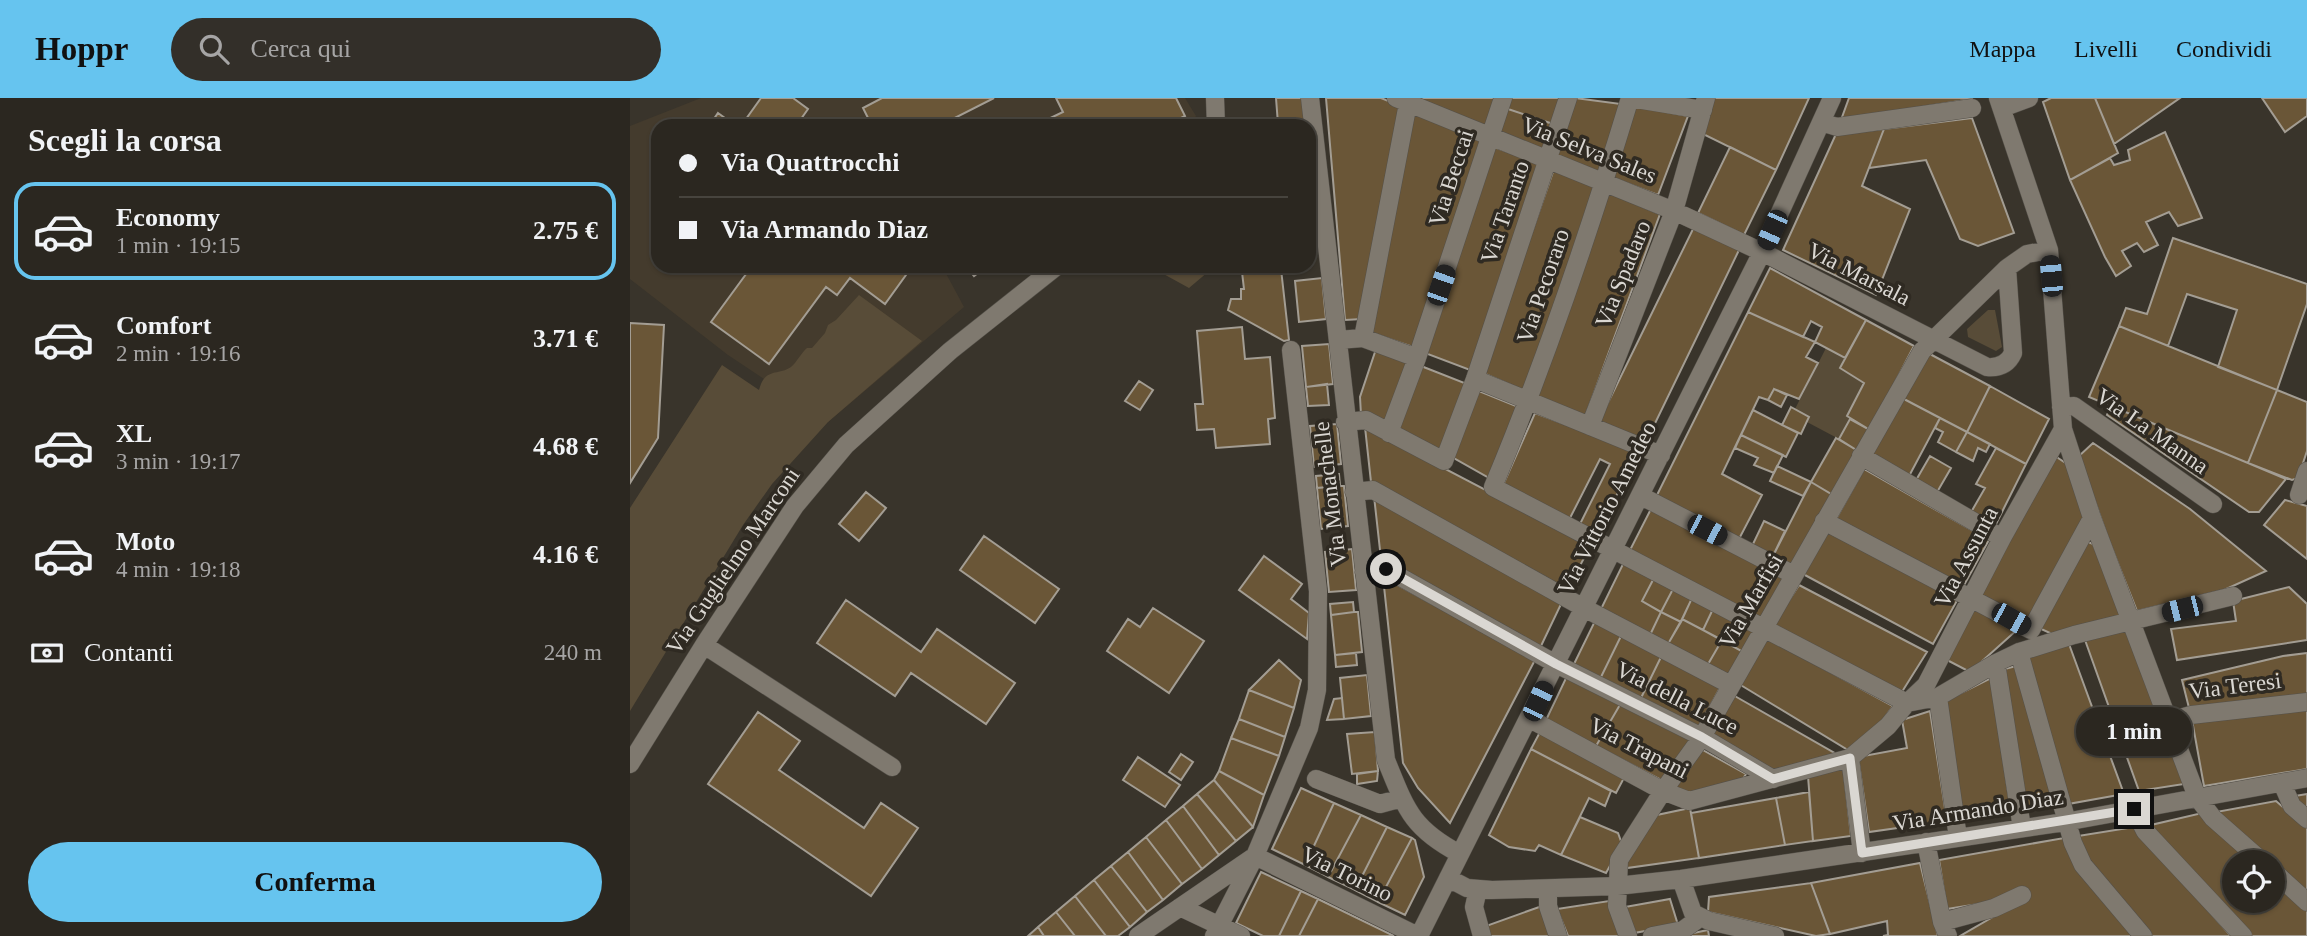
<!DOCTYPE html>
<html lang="it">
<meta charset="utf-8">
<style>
body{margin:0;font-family:"Times New Roman",serif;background:#332f29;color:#f1f3f6;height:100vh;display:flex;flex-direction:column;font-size:26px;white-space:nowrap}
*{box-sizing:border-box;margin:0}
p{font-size:23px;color:#a6a5a5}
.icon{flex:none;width:38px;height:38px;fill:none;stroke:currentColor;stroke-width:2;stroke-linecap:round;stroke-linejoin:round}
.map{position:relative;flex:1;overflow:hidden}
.panel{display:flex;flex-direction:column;background:#2b2720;width:630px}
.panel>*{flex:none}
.top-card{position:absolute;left:21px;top:21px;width:665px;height:154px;border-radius:21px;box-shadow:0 2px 5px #0004,0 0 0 2px #47443e;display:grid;align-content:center;height:154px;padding:0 28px;background:#2b2720}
.buttons{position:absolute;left:1592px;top:752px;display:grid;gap:14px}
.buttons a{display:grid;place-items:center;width:63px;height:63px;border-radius:50%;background:#2b2720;box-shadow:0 2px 5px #0004,0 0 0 2px #47443e;font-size:35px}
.end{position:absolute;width:32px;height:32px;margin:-16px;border:9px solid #dad7d2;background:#111;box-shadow:0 0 0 4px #111}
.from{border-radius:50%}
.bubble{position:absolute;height:49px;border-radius:24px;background:#2b2720;box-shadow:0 2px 5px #0004,0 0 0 2px #47443e;font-size:23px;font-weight:600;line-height:49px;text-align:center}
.car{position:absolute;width:21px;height:42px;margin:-21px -10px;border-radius:9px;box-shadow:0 0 5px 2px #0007;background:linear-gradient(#222 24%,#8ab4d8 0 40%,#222 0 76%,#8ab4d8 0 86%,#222 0)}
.top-card b{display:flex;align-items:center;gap:24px;height:66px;font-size:26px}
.top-card b+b{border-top:2px solid #47443e}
.top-card i{width:18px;height:18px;background:#f1f3f6}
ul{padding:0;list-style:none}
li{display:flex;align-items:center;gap:21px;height:98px;margin:0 14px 10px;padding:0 14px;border:4px solid transparent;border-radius:21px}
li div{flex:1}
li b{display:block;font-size:26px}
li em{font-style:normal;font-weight:600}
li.selected{border-color:#66c4ef}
li>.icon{width:63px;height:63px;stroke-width:1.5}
h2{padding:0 28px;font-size:32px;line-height:84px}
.pay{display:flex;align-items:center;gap:18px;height:77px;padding:0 28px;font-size:26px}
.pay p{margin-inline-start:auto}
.primary-button{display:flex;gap:14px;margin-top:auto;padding:14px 28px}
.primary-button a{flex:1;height:80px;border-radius:42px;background:#66c4ef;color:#111;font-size:28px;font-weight:600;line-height:80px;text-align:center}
header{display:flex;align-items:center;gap:42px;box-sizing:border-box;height:98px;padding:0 35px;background:#66c4ef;color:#111}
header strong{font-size:33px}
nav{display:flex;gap:38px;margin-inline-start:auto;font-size:24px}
.search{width:490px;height:63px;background:#332f29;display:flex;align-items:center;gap:18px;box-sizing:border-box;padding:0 24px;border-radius:38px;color:#a6a5a5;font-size:26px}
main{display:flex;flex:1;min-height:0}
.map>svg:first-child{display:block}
</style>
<header>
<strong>Hoppr</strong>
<div class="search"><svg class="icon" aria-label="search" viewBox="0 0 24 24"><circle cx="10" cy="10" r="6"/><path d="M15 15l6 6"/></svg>Cerca qui</div>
<nav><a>Mappa</a><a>Livelli</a><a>Condividi</a></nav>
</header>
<main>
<section class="panel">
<h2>Scegli la corsa</h2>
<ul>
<li class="selected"><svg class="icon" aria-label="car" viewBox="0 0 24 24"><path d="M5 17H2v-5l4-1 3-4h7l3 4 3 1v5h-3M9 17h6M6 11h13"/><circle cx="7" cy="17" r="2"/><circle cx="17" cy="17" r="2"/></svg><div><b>Economy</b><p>1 min · 19:15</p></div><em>2.75 €</em></li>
<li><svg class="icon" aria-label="car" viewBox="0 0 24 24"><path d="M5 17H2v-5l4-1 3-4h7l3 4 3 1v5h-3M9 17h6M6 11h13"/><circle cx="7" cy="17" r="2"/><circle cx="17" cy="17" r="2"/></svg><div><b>Comfort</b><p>2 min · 19:16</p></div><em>3.71 €</em></li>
<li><svg class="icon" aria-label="car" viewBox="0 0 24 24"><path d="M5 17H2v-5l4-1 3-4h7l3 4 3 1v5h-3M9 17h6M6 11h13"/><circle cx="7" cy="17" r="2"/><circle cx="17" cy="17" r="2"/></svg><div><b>XL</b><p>3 min · 19:17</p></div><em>4.68 €</em></li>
<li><svg class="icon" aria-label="car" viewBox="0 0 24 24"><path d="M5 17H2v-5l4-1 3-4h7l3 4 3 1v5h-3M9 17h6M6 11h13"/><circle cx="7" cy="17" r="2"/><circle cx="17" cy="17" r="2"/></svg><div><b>Moto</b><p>4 min · 19:18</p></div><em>4.16 €</em></li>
</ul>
<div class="pay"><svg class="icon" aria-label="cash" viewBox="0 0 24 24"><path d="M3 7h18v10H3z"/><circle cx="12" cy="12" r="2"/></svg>Contanti<p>240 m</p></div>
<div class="primary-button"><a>Conferma</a></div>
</section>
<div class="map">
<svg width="1677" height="838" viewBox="0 0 1677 838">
<rect width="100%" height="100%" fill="#39342b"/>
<path fill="#443b2d" d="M71,0H555L566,18L560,28H28V168H312L334,209L198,324L98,257L0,181V28Z"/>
<path fill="#584c38" d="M519,168H585L559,190Z
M229,197L292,243L198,324L142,386L113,427L0,613V410L92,267L129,292C135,269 148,278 161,269C167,264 171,255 177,250H182L195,235L198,227L206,222Z
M1358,212H1365L1372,249L1366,253L1338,239L1337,231Z
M1196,250L1215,260L1210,270L1234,285L1217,318L1220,321L1209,341L1177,324L1179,319L1165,311Z"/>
<path fill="#6a5637" stroke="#a39d93" stroke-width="2" d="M131,0H163L178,11L166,28H111Z
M252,0H364L309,28H242L233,10Z
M426,0H546L555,18L535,28H414L412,24L433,14Z
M646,0H673L676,23L648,26Z
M696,0H751L771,8L732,221L715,222Z
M786,0H867L858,31Z
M879,0H931L923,26L875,10Z
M945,0L991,6L971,76L927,58Z
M1082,0H1179L1146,72L1073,36Z
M1219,0H1341L1342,1L1211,22Z
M1421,0H1465L1488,55L1440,82L1413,4Z
M1465,0H1550L1484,46Z
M1632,0H1677V18L1655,34Z
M1005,8L1058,18L1028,97L983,80Z
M875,10L923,26L915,52L867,34Z
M784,13L854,44L783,249L742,235Z
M88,15L106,28H79Z
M1342,20L1384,135L1348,148L1330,141L1296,62L1239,70L1254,31Z
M1254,31L1232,88L1280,111L1246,197L1153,152L1206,36Z
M1535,34L1572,120L1548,128L1539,114L1516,124L1528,147L1514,154L1507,145L1492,153L1501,168L1486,178L1475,159L1440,82L1480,60L1484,67L1500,62L1498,52Z
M864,49L909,65L840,272L795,255Z
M1100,49L1146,72L1114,137L1068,115Z
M924,71L968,88L897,294L853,275Z
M978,94L1030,116L955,319L907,298Z
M679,112H685L689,152L679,153Z
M1064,129L1110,150L1016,344L969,323Z
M1543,140L1677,186V206L1647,292L1588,269L1607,212L1557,196L1538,248L1489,228L1496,210L1517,216Z
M122,168H168L171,170L172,168H278L281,170L255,206L220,180L207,197L196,189L139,266L81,224Z
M336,168H357L344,178Z
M1140,170L1236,222L1215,260L1185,244L1192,229L1181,223L1173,239L1118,214Z
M651,171L659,242L654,243L598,212L601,201H611V191H614L612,174Z
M692,180L696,221L669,224L665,183Z
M1118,214L1185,244L1176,259L1188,265L1169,301L1144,291L1138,302L1129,299L1092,376L1132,397L1109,441L1026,399Z
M1236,222L1284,248L1240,332L1217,318L1234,285L1210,270Z
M0,225L34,227L28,340L0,385Z
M1489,228L1647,292L1618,365L1459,299Z
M612,229L615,261L640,259L645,320L638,321L640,346L586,350L584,331L567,332L565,306H573L567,233Z
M699,246L703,286L676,289L672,248Z
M746,251L782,264L757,328L731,317L730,299Z
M1298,255L1360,288L1337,334L1272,300Z
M791,268L837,286L811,353L767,331Z
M509,283L523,292L510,312L495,303Z
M697,286L699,307L678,308L676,289Z
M1360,288L1419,321L1396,366L1337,334Z
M1144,291L1157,297L1151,309L1138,302Z
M1647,292L1677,304V353L1668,380L1662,382L1618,365Z
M849,293L891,310L861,381L822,359Z
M1272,300L1310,320L1278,380L1241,357Z
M1481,308L1618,365L1656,381L1629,414H1619L1477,317Z
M1161,309L1179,319L1171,336L1152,327Z
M1123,312L1168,335L1156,359L1111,337Z
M905,315L1009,354L966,437L949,428L980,366L970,361L939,422L873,387Z
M1310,320L1337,334L1326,354L1308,344L1313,334L1305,330Z
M1220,321L1240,332L1228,353L1209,341Z
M707,326L711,366L684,369L680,328Z
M735,329L961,447L937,492L741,384Z
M1337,334L1360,346L1356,354L1348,350L1343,363L1326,354Z
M1111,337L1153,357L1144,375L1124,367L1128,360L1105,350Z
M1206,340L1228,353L1203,397L1181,384Z
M1463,345L1560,411L1636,473L1594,492L1507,513L1478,440L1449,358Z
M1366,350L1396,366L1364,430L1340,416L1355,390L1346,386Z
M1300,358L1321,370L1306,396L1285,384Z
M1425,358L1437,366L1455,419L1399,524L1350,498Z
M1147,368L1181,384L1173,398L1140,383Z
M1234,371L1359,442L1333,489L1206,421Z
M709,376L710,388L687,390L686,378Z
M1181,384L1203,397L1161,471L1142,460Z
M710,388H714L718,428L691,431L687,390Z
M236,394L256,410L229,443L209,426Z
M744,398L933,502L910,550L751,461Z
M1655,402L1677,408V461L1634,427Z
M1023,407L1157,478L1131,525L998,456Z
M1134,423L1155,433L1142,460L1122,448Z
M1199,432L1329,499L1303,546L1173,476Z
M354,438L429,491L405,525L330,472Z
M1456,443L1463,446L1495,519L1422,536L1409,530Z
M722,451L726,492L699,494L695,454Z
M634,458L672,486L661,501L679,515L677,541L609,492Z
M994,464L1024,480L1012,503L1031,514L1020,537L971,511Z
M753,479L905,562L820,725L788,690L773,665Z
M1024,480L1043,491L1031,514L1012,503Z
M1169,487L1297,554L1270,597L1142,529Z
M1659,489L1677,506V542L1547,562L1541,531L1606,523L1603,503Z
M1043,491L1062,500L1051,524L1031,514Z
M1062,500L1083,511L1073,532L1052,521Z
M216,502L291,554L307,531L385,585L356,626L281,575L265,598L187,545Z
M723,504L724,514L701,517L700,506Z
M1345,507L1388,531L1340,574L1317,562Z
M523,510L574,543L539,595L477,553L498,521L510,529Z
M1083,511L1125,533L1113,554L1073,532Z
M724,514H728L732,554L705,557L701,517Z
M1031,514L1051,524L1038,546L1020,537Z
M1052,521L1092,542L1077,568L1038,546Z
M965,523L992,536L970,581L943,568Z
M1498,530L1554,686L1509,693L1455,542Z
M992,536L1032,557L1010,602L970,581Z
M1137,540L1263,608L1244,634L1218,652L1109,586Z
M1092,542L1113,554L1098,580L1077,568Z
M1439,546L1494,696L1438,706L1396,560Z
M726,555L727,567L706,569L705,557Z
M1677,555V597L1559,610L1552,582L1653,558Z
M1032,557L1091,588L1067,632L1010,602Z
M649,562L671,582L664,610L619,592Z
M1386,568L1426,708L1394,711L1371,572Z
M737,577L741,618L714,621L710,580Z
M937,578L991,605L966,648L916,622Z
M1361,580L1381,713L1332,720L1315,603Z
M619,592L664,610L655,639L609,621Z
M1103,597L1208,657L1143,675L1081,636Z
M712,600L714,621L697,622L704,601Z
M991,605L1063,642L1035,684L966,648Z
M1677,610V671L1574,688L1562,622Z
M1300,613L1317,723L1239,734L1228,659L1277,650L1272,622Z
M128,614L170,643L149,672L234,730L251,705L288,730L241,798L78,686Z
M609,621L655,639L649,658L601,640Z
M745,634L748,673L722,676L717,636Z
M910,634L995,678L986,695L901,651Z
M601,640L649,658L634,697L589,673Z
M901,651L981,693L975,708L959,700L931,757L909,747L905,753L879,749L859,737Z
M1071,651L1116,676L1111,684L1056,698L1044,690Z
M551,656L563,664L551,682L539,674Z
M508,659L550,687L535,709L493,682Z
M1213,667L1221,738L1183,743L1178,678Z
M589,673L634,697L623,729L584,682Z
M748,673L747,683L727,686V676Z
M584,682L623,729L606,743L567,696Z
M671,690L704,705L675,767L642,751Z
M1179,694L1183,743L1155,747L1146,700Z
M567,696L606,743L589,757L553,708Z
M1677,696V715L1665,698Z
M1146,700L1155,747L1069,760L1061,715Z
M1646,703L1677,730V795L1586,714Z
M704,705L731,717L698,779L675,767Z
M553,708L589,757L572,771L536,722Z
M1060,710L1069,760L997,770L995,757L1027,717Z
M1572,715L1625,765H1605V803H1643V781L1677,812V838H1622L1527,736L1521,727Z
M731,717L757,729L725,792L698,779Z
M950,719L988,735L992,746L976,775L931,757Z
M536,722L572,771L552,786L516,739Z
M757,729L782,740L748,804L725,792Z
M1504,729L1601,838H1522L1460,764L1448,738Z
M516,739L552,786L533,802L498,754Z
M782,740L785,742L794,779L775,817L748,804Z
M1434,740L1504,838H1330L1399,798L1317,811L1309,762Z
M498,754L533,802L517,814L481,768Z
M1290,765L1308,838H1253L1258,837L1257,823L1200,836L1181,785Z
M481,768L517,814L500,829L464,782Z
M631,774L671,793L649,838H633L606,825Z
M464,782L500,829L488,838H476L445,798Z
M1181,785L1200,836L1186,838L1078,814L1079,799Z
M671,793L688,801L669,838H649Z
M445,798L476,838H445L426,814Z
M688,801L764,838H669Z
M1040,801L1048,827L1004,835L995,809Z
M979,803L991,838H938L927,811Z
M912,808L923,838H859L856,828Z
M426,814L445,838H414L408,829Z
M408,829L414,838H398Z
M1078,832L1079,838H1049Z"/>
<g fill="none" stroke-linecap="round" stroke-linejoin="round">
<defs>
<path id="minor" d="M585,0L586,28
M680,0C706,221 730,441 756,662C776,711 781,730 830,756
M766,0L1044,113L1132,154L1357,269C1369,270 1378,266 1383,255L1377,170
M1368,0L1419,152L1433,331L1462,420L1567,699L1583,720L1634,765
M1372,10L1399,0
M1073,12L1000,0C960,132 916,262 863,389L1277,605L1296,587L1372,440L1433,331
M1191,24L1207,29L1342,10
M733,240L787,260
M708,242L733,240L779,0
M845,281L1031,357
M1431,309L1444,308L1583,406
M715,324L736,322L814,363L845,281L938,0
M960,328L1044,113L1076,0
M759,335L787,260L873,0
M1231,358L1372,440
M724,394L743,392L954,510L1101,587
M1669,397L1677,373
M1011,398L1164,477
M1194,423L1401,532L1462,420
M734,474L756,471L926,566L1072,639L1143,681
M74,547L262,669
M1389,554L1443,745L1453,767L1513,838
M1366,565L1392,730
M1308,599L1328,740
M900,621L1033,693L1059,703L1220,660L1258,628L1277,605L1308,599L1366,565L1389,554L1444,537L1603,498
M1540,623L1561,617L1677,604
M1220,660L1232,755
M0,666L74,547L165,408L216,347L320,253L427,168
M686,681L750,706L772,700
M1652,685L1662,708L1677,721
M1504,711L1515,733L1613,838
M1296,744L1312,824L1318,838
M625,758L788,838
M1643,773L1677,804
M818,780L837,790L862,792L987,788L1051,781L1435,724L1677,680
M1051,781L1063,815L1079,823L1145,838
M848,791L844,809L852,838
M918,791V808L928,838
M550,809L611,838
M1312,824L1364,810L1392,797
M508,838L622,760
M584,838L625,758L679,630L687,592L688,493L661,252
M789,838L1132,154L1202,0
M998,838L987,808L989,762L1033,693L1072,639L1292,253L1377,170L1397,156L1419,152
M1022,838L1053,832L1071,819"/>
</defs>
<use href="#minor" stroke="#545049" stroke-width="19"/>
<use href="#minor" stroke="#7f796f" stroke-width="18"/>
</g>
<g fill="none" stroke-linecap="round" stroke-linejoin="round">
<path stroke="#dad7d2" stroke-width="9" d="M756,471L926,566L1072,639L1143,681L1220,660L1232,755L1504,711"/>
</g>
<g text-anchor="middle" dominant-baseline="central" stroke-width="7" stroke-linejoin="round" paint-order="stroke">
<g font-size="23" fill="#dad7d2" stroke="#2f2a22">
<text transform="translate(959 52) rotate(22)">Via Selva Sales</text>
<text transform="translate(821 80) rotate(-72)">Via Beccai</text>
<text transform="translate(875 114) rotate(-71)">Via Taranto</text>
<text transform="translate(993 176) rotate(-68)">Via Spadaro</text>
<text transform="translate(1229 176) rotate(27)">Via Marsala</text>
<text transform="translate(913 188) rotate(-71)">Via Pecoraro</text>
<text transform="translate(1522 333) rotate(35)">Via La Manna</text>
<text transform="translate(700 396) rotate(-97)">Via Monachelle</text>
<text transform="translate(977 410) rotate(-63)">Via Vittorio Amedeo</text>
<text transform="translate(1336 459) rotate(-62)">Via Assunta</text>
<text transform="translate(103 463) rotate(-56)">Via Guglielmo Marconi</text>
<text transform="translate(1121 503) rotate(-60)">Via Marfisi</text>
<text transform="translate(1605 588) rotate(-7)">Via Teresi</text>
<text transform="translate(1047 600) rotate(27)">Via della Luce</text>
<text transform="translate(1009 650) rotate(27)">Via Trapani</text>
<text transform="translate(1348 712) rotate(-9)">Via Armando Diaz</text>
<text transform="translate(717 776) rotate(26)">Via Torino</text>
</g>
</g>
</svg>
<div class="buttons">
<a><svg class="icon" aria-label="locate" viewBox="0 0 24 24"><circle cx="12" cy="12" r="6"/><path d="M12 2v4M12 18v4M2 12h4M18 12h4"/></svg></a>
</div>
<i class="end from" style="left:756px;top:471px"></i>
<i class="end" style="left:1504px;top:711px"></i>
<div class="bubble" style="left:1446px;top:609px;width:116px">1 min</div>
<i class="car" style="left:1142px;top:132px;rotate:204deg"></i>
<i class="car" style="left:1421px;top:178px;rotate:355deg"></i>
<i class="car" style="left:811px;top:187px;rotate:19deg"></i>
<i class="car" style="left:1077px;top:432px;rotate:117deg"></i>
<i class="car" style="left:1552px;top:511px;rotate:256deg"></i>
<i class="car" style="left:1381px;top:521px;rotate:119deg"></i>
<i class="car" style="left:908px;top:603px;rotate:25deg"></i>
<div class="top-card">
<b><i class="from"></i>Via Quattrocchi</b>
<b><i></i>Via Armando Diaz</b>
</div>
</div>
</main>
